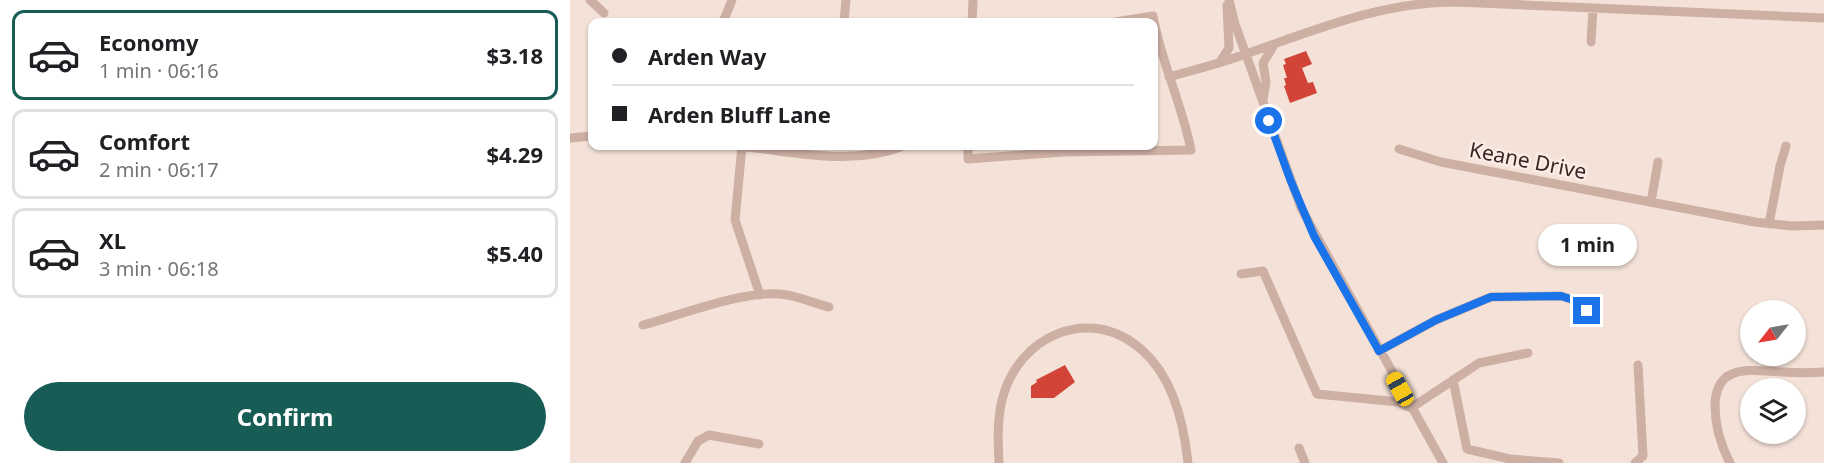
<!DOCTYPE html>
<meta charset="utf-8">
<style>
body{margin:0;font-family:"Noto Sans",sans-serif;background:#f6f6f6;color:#202124;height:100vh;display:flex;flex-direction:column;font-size:22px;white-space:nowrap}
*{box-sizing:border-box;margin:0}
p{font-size:20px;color:#757577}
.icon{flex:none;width:33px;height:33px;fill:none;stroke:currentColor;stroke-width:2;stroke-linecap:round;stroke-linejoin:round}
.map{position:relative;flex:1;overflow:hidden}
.side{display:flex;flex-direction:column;background:#fff;width:570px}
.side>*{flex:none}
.top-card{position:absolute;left:18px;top:18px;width:570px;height:132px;border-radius:12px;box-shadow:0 2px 4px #0004;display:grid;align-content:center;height:132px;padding:0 24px;background:#fff}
.needle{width:39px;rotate:239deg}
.controls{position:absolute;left:1170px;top:300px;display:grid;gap:12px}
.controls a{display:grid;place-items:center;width:66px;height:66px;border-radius:50%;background:#fff;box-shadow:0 2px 4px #0004;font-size:30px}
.end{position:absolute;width:27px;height:27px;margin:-14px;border:8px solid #1a73e8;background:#fff;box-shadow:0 0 0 3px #fff}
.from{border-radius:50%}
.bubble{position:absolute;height:42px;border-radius:21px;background:#fff;box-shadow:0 2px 4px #0004;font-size:20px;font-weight:700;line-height:42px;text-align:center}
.car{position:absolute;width:18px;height:36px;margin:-18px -9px;border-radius:8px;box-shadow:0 0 4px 2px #0007;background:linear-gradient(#f5c518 24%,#345 0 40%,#f5c518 0 76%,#345 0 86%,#f5c518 0)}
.top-card b{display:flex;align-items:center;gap:21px;height:57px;font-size:22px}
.top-card b+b{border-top:2px solid #e0e0e0}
.top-card i{width:15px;height:15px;background:#202124}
ul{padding:10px 0 0;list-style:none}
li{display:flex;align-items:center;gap:18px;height:90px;margin:0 12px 9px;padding:0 12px;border:3px solid #e0e0e0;border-radius:12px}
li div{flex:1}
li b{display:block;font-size:22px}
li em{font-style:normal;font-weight:700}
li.selected{border-color:#175d56}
li>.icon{width:54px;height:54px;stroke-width:1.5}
.cta{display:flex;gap:12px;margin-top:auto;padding:12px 24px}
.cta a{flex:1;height:69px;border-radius:36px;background:#175d56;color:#fff;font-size:24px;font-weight:700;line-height:69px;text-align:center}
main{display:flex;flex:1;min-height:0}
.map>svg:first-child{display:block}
</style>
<main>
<section class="side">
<ul>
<li class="selected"><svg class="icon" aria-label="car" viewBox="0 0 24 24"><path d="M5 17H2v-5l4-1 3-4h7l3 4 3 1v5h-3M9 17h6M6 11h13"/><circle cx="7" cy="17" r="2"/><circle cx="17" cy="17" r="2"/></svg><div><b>Economy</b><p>1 min · 06:16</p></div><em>$3.18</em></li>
<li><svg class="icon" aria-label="car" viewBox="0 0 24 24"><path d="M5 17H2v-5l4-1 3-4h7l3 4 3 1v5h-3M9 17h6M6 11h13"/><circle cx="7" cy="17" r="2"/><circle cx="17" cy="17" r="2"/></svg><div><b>Comfort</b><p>2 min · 06:17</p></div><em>$4.29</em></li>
<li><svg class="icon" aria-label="car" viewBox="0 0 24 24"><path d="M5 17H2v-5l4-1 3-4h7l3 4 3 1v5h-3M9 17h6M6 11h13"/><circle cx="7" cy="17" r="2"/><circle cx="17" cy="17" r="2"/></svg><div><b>XL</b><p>3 min · 06:18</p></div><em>$5.40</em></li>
</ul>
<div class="cta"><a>Confirm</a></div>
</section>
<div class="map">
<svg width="1254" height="463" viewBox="0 0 1254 463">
<rect width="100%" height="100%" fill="#f4e2d8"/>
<path fill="#d24438" d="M736,51L742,64L732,68L738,83L743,82L747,93L720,103L714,86L716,85L714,78H717L713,65L716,64L714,59Z
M495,365L505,382L484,398H461V386L467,382L466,380Z"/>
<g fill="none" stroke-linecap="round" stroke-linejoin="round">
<path stroke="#cdafa3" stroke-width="9" d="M20,0L34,13
M659,0L665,24L731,208L873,463
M153,22L162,0
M274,22L276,0
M402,22L403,0
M1021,42L1023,8
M650,62L659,48L657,5
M599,77C619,71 641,66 661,59C736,34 805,2 886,2L1254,18
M693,99L696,82L693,63L704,45
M0,138L22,136
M168,146C222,151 281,167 333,146
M172,146L165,220L190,295
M398,146V159L494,152L621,150C612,104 591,62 583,16L545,22
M829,149L871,162L1185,222L1222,226L1254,225
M1081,202L1088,162
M1199,224L1210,166L1216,146
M671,274L693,271L747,394L829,402L841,408L909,363L958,353
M73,325C111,315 171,291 209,294C227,295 242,303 259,307
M809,351L866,320L921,297L991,296L1010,302L1017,311
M883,380L897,449L940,459L989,463
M729,448L735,463
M115,463L128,441L139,435L189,444
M429,463C428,442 427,421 432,400C448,335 521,303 573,351C603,378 614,424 618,463
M1065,463L1073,456L1068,365
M1160,463C1150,444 1145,426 1145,405C1146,362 1183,371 1212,372C1226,373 1240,373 1254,372"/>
</g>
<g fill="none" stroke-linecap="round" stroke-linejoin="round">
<path stroke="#1a73e8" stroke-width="8" d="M699,121L720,179L744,236L809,351L866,320L921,297L991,296L1010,302L1017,311"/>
</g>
<g text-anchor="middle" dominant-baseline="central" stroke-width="5" stroke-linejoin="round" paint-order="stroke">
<g font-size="21" fill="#372826" stroke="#fbede5">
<text transform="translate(958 160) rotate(11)">Keane Drive</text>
</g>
</g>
</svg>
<div class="controls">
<a><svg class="needle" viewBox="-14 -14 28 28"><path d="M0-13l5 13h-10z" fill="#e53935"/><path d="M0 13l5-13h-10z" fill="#757577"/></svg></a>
<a><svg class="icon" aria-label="layers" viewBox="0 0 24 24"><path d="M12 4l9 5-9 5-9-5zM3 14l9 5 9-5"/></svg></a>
</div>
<i class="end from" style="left:699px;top:121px"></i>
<i class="end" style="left:1017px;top:311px"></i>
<div class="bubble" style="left:968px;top:224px;width:99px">1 min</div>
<i class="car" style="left:830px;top:389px;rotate:331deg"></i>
<div class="top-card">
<b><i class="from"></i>Arden Way</b>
<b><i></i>Arden Bluff Lane</b>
</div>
</div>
</main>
